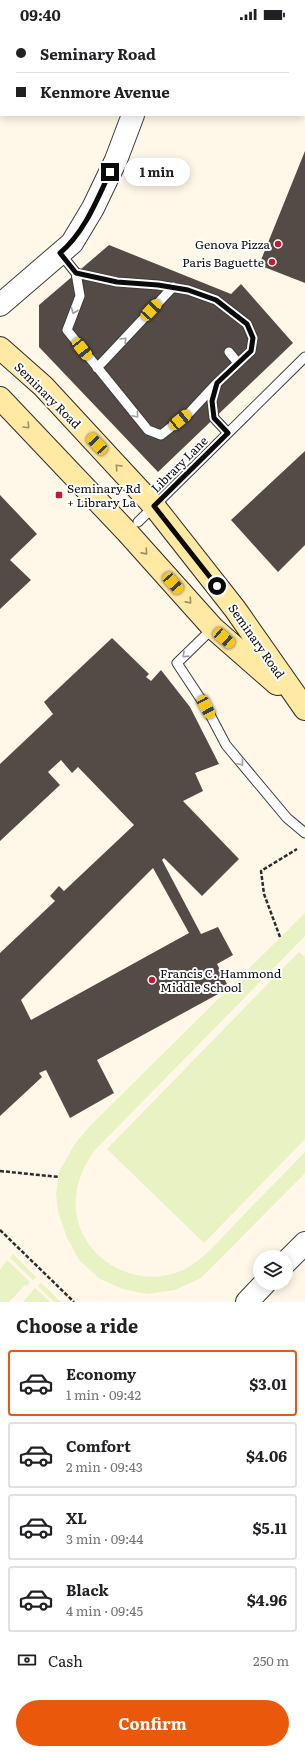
<!DOCTYPE html>
<meta charset="utf-8">
<style>
body{margin:0;font-family:Literata,serif;background:#f2f2f2;color:#202124;height:100vh;display:flex;flex-direction:column;font-size:15px;white-space:nowrap}
*{box-sizing:border-box;margin:0}
p{font-size:13px;color:#757577}
.icon{flex:none;width:22px;height:22px;fill:none;stroke:currentColor;stroke-width:2;stroke-linecap:round;stroke-linejoin:round}
.map{position:relative;height:1274px;overflow:hidden}
.drawer{display:flex;flex-direction:column;background:#fff;flex:1}
.drawer>*{flex:none}
.top-card{position:absolute;left:0px;top:0px;width:305px;height:88px;box-shadow:0 2px 10px #0003;display:grid;align-content:center;height:88px;padding:0 16px;background:#fff}
.tools{position:absolute;left:253px;top:1222px;display:grid;gap:8px}
.tools a{display:grid;place-items:center;width:40px;height:40px;border-radius:50%;background:#fff;box-shadow:0 2px 10px #0003;font-size:20px}
.end{position:absolute;width:18px;height:18px;margin:-9px;border:5px solid #0a0a0a;background:#fff;box-shadow:0 0 0 2px #fff}
.from{border-radius:50%}
.bubble{position:absolute;height:28px;border-radius:14px;background:#fff;box-shadow:0 2px 10px #0003;font-size:13px;font-weight:700;line-height:28px;text-align:center}
.car{position:absolute;width:12px;height:24px;margin:-12px -6px;border-radius:5px;box-shadow:0 0 3px 1px #0007;background:linear-gradient(#f5c518 24%,#345 0 40%,#f5c518 0 76%,#345 0 86%,#f5c518 0)}
.top-card b{display:flex;align-items:center;gap:14px;height:38px;font-size:15px}
.top-card b+b{border-top:1px solid #e0e0e0}
.top-card i{width:10px;height:10px;background:#202124}
ul{padding:0;list-style:none}
li{display:flex;align-items:center;gap:12px;height:66px;margin:0 8px 6px;padding:0 8px;border:2px solid #e0e0e0;border-radius:4px}
li div{flex:1}
li b{display:block;font-size:15px}
li em{font-style:normal;font-weight:700}
li.current{border-color:#ea580c}
li>.icon{width:36px;height:36px;stroke-width:1.5}
h2{padding:0 16px;font-size:18px;line-height:48px}
.pay{display:flex;align-items:center;gap:10px;height:44px;padding:0 16px;font-size:15px}
.pay p{margin-inline-start:auto}
.primary-button{display:flex;gap:8px;margin-top:auto;padding:8px 16px}
.primary-button a{flex:1;height:46px;border-radius:24px;background:#ea580c;color:#fff;font-size:16px;font-weight:700;line-height:46px;text-align:center}
.status{display:flex;justify-content:space-between;align-items:center;height:28px;padding:0 20px;background:#fff;direction:ltr}
.status svg{height:11px;fill:currentColor}
.map>svg:first-child{display:block}
</style>
<div class="status"><b>09:40</b><svg viewBox="0 0 49 12"><path d="M0 12V9h3v3zM5 12V6h3v6zM10 12V3h3v9zM15 12V0h3v12zM26 1h20v11H26zM47 4h2v5h-2z"/></svg></div>
<div class="map">
<svg width="305" height="1274" viewBox="0 0 305 1274">
<rect width="100%" height="100%" fill="#fff7e8"/>
<path fill="#e8f2c2" d="M305,885V908L94,1123C84,1138 77,1152 76,1170C71,1226 134,1265 183,1242C204,1232 219,1212 235,1196C258,1172 282,1148 305,1124V1145L201,1250L175,1262L147,1266L123,1261L100,1251L79,1232L67,1210L58,1183L56,1166L59,1144L74,1117L89,1099Z
M299,924L305,929V1111L204,1215L107,1121Z
M13,1226L36,1249L33,1252L10,1230Z
M7,1232L30,1254L27,1258L25,1257L9,1274H0V1242Z
M41,1255L61,1274H54L38,1258Z
M35,1260L50,1274H23Z"/>
<path fill="#544a46" fill-rule="evenodd" d="M305,123V255L259,237Z
M109,217L231,266L241,256L293,315L158,444L39,319V277Z
M305,423V517L278,544L231,492Z
M0,467L37,506L10,532L31,552L0,581Z
M112,610L149,646L146,649L151,653L161,642L190,679L219,736L195,745L203,763L183,773L239,831L202,868L164,830L162,832L201,906L218,899L233,927L217,936L228,958L218,963L220,965L97,1032L114,1065L70,1090L46,1042L39,1045L42,1049L0,1088V925L55,873L50,868L59,858L64,863L134,797L78,739L72,745L61,732L48,744L60,757L0,813V736L53,686L44,674ZM153,840L189,905L31,992L21,972Z"/>
<g fill="none" stroke-linecap="round" stroke-linejoin="round">
<defs>
<path id="service" d="M74,1L75,0
M114,1L116,0
M0,6L1,8
M60,225L76,245L80,268L67,302L148,402L161,407L189,385L216,356
M76,245L117,254L158,257L188,262L216,272L247,296L253,310L251,323L217,355L212,373L214,390L228,405
M229,324L238,335
M97,340L173,259
M138,494L305,329
M213,600L177,635L206,679L226,717L287,790L305,805"/>
<path id="tertiary" d="M167,1V0
M0,277L72,215L93,180L116,132L133,87
M286,1234L305,1215
M247,1274L265,1255"/>
<path id="secondary" d="M0,320L43,358L154,478L235,581L305,681
M0,370L127,504L213,600L277,656"/>
</defs>
<use href="#service" stroke="#3d3d3d" stroke-width="11"/>
<use href="#tertiary" stroke="#3d3d3d" stroke-width="24"/>
<use href="#secondary" stroke="#2c2c2c" stroke-width="24"/>
<path stroke="#2c2c2c" stroke-width="2.5" stroke-dasharray="4 2" stroke-linecap="butt" d="M280,909L264,866L261,843L297,821
M0,1143L59,1149
M0,1202L74,1274"/>
<use href="#service" stroke="#fff" stroke-width="9"/>
<use href="#tertiary" stroke="#fff" stroke-width="22"/>
<use href="#secondary" stroke="#ffe9a3" stroke-width="22"/>
</g>
<defs><path id="oneway-chevron" d="M-2-3.5L2.5 0L-2 3.5" fill="none" stroke-width="1.6" stroke-linecap="round" stroke-linejoin="round"/></defs>
<g stroke="#9d9d9d">
<use href="#oneway-chevron" transform="translate(74 283) rotate(112)"/>
<use href="#oneway-chevron" transform="translate(124 312) rotate(-47)"/>
<use href="#oneway-chevron" transform="translate(136 387) rotate(50)"/>
<use href="#oneway-chevron" transform="translate(185 627) rotate(136)"/>
<use href="#oneway-chevron" transform="translate(241 735) rotate(50)"/>
</g>
<g stroke="#9d9066">
<use href="#oneway-chevron" transform="translate(27 398) rotate(46)"/>
<use href="#oneway-chevron" transform="translate(118 439) rotate(-133)"/>
<use href="#oneway-chevron" transform="translate(145 524) rotate(48)"/>
<use href="#oneway-chevron" transform="translate(189 573) rotate(48)"/>
</g>
<g fill="none" stroke-linecap="round" stroke-linejoin="round">
<path stroke="#0a0a0a" stroke-width="5" d="M110,144C97,172 84,205 60,225L76,245L117,254L158,257L188,262L216,272L247,296L253,310L251,323L217,355L212,373L214,390L228,405L154,478L217,558"/>
</g>
<g fill="#c31a38" stroke="#fff" stroke-width="1.5">
<circle cx="278" cy="216" r="4"/>
<circle cx="272" cy="234" r="4"/>
<rect x="55" y="463" width="8" height="8" rx="2"/>
<circle cx="152" cy="952" r="4"/>
</g>
<g text-anchor="middle" dominant-baseline="central" stroke-width="4" stroke-linejoin="round" paint-order="stroke">
<g font-size="12" fill="#0a0a0a" stroke="#fff" text-anchor="end">
<text x="270" y="216">Genova Pizza</text>
<text x="264" y="234">Paris Baguette</text>
<text x="67" y="460" text-anchor="start">Seminary Rd<tspan x="67" dy="14">+ Library La</tspan></text>
<text x="160" y="945" text-anchor="start">Francis C. Hammond<tspan x="160" dy="14">Middle School</tspan></text>
</g>
<g font-size="12" fill="#0a0a0a" stroke="#fff">
<text transform="translate(48 367) rotate(45)">Seminary Road</text>
<text transform="translate(179 436) rotate(-45)">Library Lane</text>
<text transform="translate(257 613) rotate(55)">Seminary Road</text>
</g>
</g>
</svg>
<div class="tools">
<a><svg class="icon" aria-label="layers" viewBox="0 0 24 24"><path d="M12 4l9 5-9 5-9-5zM3 14l9 5 9-5"/></svg></a>
</div>
<i class="end from" style="left:217px;top:558px"></i>
<i class="end" style="left:110px;top:144px"></i>
<div class="bubble" style="left:124px;top:130px;width:66px">1 min</div>
<i class="car" style="left:151px;top:282px;rotate:43deg"></i>
<i class="car" style="left:82px;top:321px;rotate:142deg"></i>
<i class="car" style="left:180px;top:392px;rotate:51deg"></i>
<i class="car" style="left:97px;top:416px;rotate:317deg"></i>
<i class="car" style="left:173px;top:555px;rotate:138deg"></i>
<i class="car" style="left:224px;top:610px;rotate:131deg"></i>
<i class="car" style="left:206px;top:679px;rotate:152deg"></i>
<div class="top-card">
<b><i class="from"></i>Seminary Road</b>
<b><i></i>Kenmore Avenue</b>
</div>
</div>
<section class="drawer">
<h2>Choose a ride</h2>
<ul>
<li class="current"><svg class="icon" aria-label="car" viewBox="0 0 24 24"><path d="M5 17H2v-5l4-1 3-4h7l3 4 3 1v5h-3M9 17h6M6 11h13"/><circle cx="7" cy="17" r="2"/><circle cx="17" cy="17" r="2"/></svg><div><b>Economy</b><p>1 min · 09:42</p></div><em>$3.01</em></li>
<li><svg class="icon" aria-label="car" viewBox="0 0 24 24"><path d="M5 17H2v-5l4-1 3-4h7l3 4 3 1v5h-3M9 17h6M6 11h13"/><circle cx="7" cy="17" r="2"/><circle cx="17" cy="17" r="2"/></svg><div><b>Comfort</b><p>2 min · 09:43</p></div><em>$4.06</em></li>
<li><svg class="icon" aria-label="car" viewBox="0 0 24 24"><path d="M5 17H2v-5l4-1 3-4h7l3 4 3 1v5h-3M9 17h6M6 11h13"/><circle cx="7" cy="17" r="2"/><circle cx="17" cy="17" r="2"/></svg><div><b>XL</b><p>3 min · 09:44</p></div><em>$5.11</em></li>
<li><svg class="icon" aria-label="car" viewBox="0 0 24 24"><path d="M5 17H2v-5l4-1 3-4h7l3 4 3 1v5h-3M9 17h6M6 11h13"/><circle cx="7" cy="17" r="2"/><circle cx="17" cy="17" r="2"/></svg><div><b>Black</b><p>4 min · 09:45</p></div><em>$4.96</em></li>
</ul>
<div class="pay"><svg class="icon" aria-label="cash" viewBox="0 0 24 24"><path d="M3 7h18v10H3z"/><circle cx="12" cy="12" r="2"/></svg>Cash<p>250 m</p></div>
<div class="primary-button"><a>Confirm</a></div>
</section>
